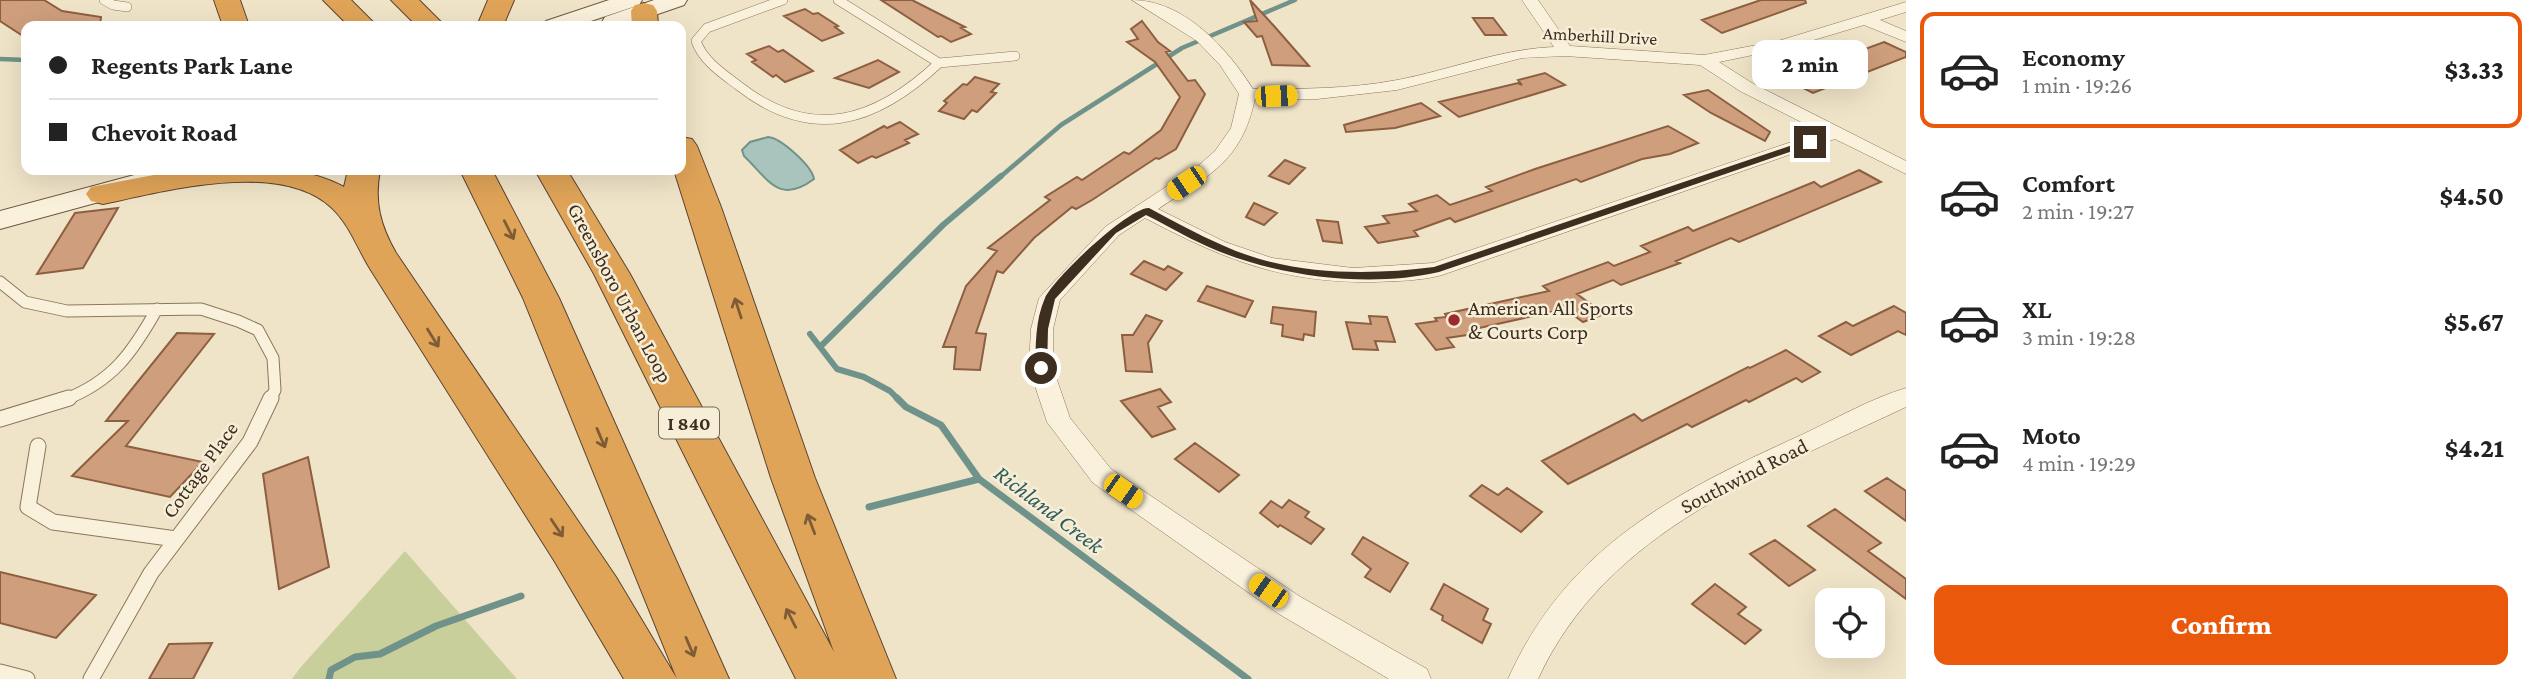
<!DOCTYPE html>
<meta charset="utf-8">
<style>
body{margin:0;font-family:"Crimson Pro",serif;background:#f2f2f2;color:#222;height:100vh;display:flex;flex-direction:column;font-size:26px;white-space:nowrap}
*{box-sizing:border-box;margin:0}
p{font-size:23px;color:#767676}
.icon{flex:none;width:38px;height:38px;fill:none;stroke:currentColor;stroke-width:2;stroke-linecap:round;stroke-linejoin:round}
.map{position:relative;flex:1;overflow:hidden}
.sheet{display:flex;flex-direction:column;background:#fff;width:630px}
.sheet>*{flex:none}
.guide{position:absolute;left:21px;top:21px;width:665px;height:154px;border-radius:14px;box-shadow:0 7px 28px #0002;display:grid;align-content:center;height:154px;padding:0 28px;background:#fff}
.buttons{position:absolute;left:1815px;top:588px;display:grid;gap:14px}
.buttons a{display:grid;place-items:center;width:70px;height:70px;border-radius:14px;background:#fff;box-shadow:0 7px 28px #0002;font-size:35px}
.end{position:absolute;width:32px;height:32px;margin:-16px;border:9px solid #3d2e20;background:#fff;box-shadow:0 0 0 4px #fff}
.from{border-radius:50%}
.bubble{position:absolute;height:49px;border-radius:14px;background:#fff;box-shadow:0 7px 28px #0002;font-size:23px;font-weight:800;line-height:49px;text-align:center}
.car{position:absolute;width:21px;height:42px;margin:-21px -10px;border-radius:9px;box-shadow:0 0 5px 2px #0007;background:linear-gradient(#f5c518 24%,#345 0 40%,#f5c518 0 76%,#345 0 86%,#f5c518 0)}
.guide b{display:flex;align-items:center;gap:24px;height:66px;font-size:26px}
.guide b+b{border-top:2px solid #e0e0e0}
.guide i{width:18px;height:18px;background:#222}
ul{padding:12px 0 0;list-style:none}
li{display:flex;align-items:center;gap:21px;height:116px;margin:0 14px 10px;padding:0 14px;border:4px solid transparent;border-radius:14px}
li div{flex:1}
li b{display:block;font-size:26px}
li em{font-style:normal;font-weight:800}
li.selected{border-color:#ea580c}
li>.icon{width:63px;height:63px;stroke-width:1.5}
.cta{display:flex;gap:14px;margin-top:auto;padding:14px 28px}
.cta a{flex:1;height:80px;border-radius:14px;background:#ea580c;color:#fff;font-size:28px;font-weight:800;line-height:80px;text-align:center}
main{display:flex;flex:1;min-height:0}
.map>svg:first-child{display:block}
</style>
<main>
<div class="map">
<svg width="1906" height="679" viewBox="0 0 1906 679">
<rect width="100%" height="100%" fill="#f0e4c8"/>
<path fill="#c9cf9b" d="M405,551L517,679H292L300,668Z"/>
<path fill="#a9c4bc" stroke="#6f938a" stroke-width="2" d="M768,137C781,138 812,166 814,179C779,205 769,180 744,156L742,150L750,142Z"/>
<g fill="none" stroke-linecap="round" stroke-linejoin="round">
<path stroke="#6f938a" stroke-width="4.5" d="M0,59L26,60
M999,178L1061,125L1182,48L1295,0"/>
<path stroke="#6f938a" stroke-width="6" d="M810,334L837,369L864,377L890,391L899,400
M821,346L943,225L1001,176"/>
<path stroke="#6f938a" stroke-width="7" d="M897,398L906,407L941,425L979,479L1248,679
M869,507L979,479
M329,679L331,670L355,657L380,654L436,626L521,596"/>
</g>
<path fill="#cf9f7d" stroke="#8d5f41" stroke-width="2" d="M0,0H44L62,11L101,17L100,26H26V38L0,21Z
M881,0H912L965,27L961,28L971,34L951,42L941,36L938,37Z
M1250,0L1274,26L1309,66L1272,65L1262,36L1257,37L1244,22L1257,21Z
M1761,0H1805L1806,3L1722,33L1702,20Z
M805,9L813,14L818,13L838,26L835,27L843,33L822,41L784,16Z
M1473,18H1493L1506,35H1485Z
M1142,21L1158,42L1170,51L1166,52L1188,81L1195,80L1205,94L1176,149L1159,159L1156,158L1092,200L1076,209L1072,207L1034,238L1003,273L997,271L976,333L986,334L980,370L954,369L956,347H943L966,286L997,251L988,248L1050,200L1045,197L1077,177L1082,180L1124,152L1129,154L1161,130L1180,97L1155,62L1127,42L1138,39L1131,29Z
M1884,42L1906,52V57L1813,93L1789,81L1855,60L1846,56Z
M769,46L778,52L783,50L813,71L785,82L776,75L773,77L752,62L756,60L747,54Z
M878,60L899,72L869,88L835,78Z
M1545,73L1565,85L1459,117L1439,102L1518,83L1522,85L1518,80Z
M975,77L999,84L991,92L996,93L977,112L972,110L964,119L939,111L947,103L944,101L963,84L967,85Z
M1708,90L1770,132L1765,141L1711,113L1684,95Z
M1421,103L1440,116L1395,128L1346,132L1344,125Z
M900,122L918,134L905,140L909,143L876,158L872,156L858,163L840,150L884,126L887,128Z
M1668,126L1698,143L1670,154L1642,159L1581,182L1576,179L1455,222L1450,218L1414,231L1418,236L1378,243L1365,227L1389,223L1383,216L1417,211L1409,204L1437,195L1450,205L1492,191L1486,187L1535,169Z
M1285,160L1305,168L1289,184L1269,176Z
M1859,170L1881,182L1739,242L1731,238L1676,261L1680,263L1621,285L1613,280L1577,294L1604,314L1583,322L1565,309L1470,330L1474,334L1447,338L1454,347L1436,350L1416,324L1437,321L1435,318L1447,317L1445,314L1549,291L1543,286L1608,262L1614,266L1650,252L1641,246L1688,227L1693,231L1814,182L1821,187Z
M1254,203L1277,213L1264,225L1246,217Z
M118,208L83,268L37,274L75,213Z
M1317,220L1338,222L1342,243L1323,241Z
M1144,261L1164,270L1168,266L1182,273L1166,290L1131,274Z
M1207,286L1253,301L1245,317L1198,301Z
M1894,306L1906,313V335L1898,331L1851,355L1819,336L1846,322L1853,326Z
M1273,307L1316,312L1314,336L1304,334L1303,340L1282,336L1283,325L1271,323Z
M1146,315L1162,321L1148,343L1152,372L1126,371L1122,335H1133Z
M1369,316L1387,317L1395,342L1375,341L1378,350L1353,349L1346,322L1371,324Z
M177,333L214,334L126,446L203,462L170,497L72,476L128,421H106Z
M1786,350L1820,372L1802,382L1796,378L1749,402L1746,400L1692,427L1687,424L1568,484L1542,461L1634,414L1642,421L1748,367L1750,368Z
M1160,389L1171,402L1158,407L1175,429L1152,437L1121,401Z
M1195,443L1239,475L1219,492L1175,459Z
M308,457L329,567L279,589L263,474Z
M1887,478L1906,491V521L1865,491Z
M1482,485L1498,495L1507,488L1542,512L1521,532L1470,496Z
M1289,500L1309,512L1305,517L1324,529L1311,544L1280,525L1278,527L1260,513L1271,501L1282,508Z
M1835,509L1881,543L1868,551L1906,579V599L1808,526Z
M1363,537L1408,563L1390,592L1365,577L1371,569L1352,554Z
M1775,540L1815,570L1789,586L1750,554Z
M0,572L96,595L56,638L0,623Z
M1444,584L1488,609L1483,620L1491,624L1482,643L1442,620L1443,616L1431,609Z
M1715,584L1746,607L1738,614L1761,630L1745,644L1692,604Z
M212,643L193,679H149L169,644Z"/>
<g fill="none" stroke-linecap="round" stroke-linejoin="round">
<defs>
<path id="lane-far2" d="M104,0L113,5L127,7
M783,0L707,28L696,41C703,61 722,73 739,86C812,143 876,122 939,63
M838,0L939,63L1015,56"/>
<path id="lane-far1" d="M0,282L25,302L67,311L201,309L238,321L258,330L273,358L275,390L270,400
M64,400C113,381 132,353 157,309"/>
<path id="lane" d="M0,419L69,398
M38,446L28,507L53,522L176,539
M0,672L27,679
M91,679L151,573L250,442L271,398"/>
<path id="street" d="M1132,0C1184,0 1227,48 1253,89C1301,89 1350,89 1397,80C1450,70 1500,49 1554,47L1522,0H1538L1570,46L1704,55L1778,41L1906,2V12L1880,20L1906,31V42L1864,25L1787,48L1719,62L1752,83L1906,161V174L1835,139L1442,275C1421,281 1396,281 1373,282C1282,283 1225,260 1145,218L1119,235L1060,300L1053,329V368L1070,418L1111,469L1299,596L1427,669L1431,679H1389L1279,614L1093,483L1047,422L1029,368L1031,329L1039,298L1105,227L1199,165L1215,151L1231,128L1239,94L1220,65L1197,41ZM1565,56L1700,65L1740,91L1821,132L1433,263L1353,268L1272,258L1225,242L1158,209C1209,175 1241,163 1255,99H1317L1397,90L1522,58Z
M1906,388V407C1768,473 1607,529 1538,679H1508C1567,547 1674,493 1799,436C1834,420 1869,399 1906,388Z"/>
<path id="secondary" d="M609,0H642L639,5L576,26H542L546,21Z
M654,0H687L684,5L623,26H604L602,22L605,17Z
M153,170H198L194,176L0,229V211Z"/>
<path id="highway" d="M214,0H240L249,26H223Z
M323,0H351L377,26H349Z
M391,0H419L445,26H417Z
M488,0H514L503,26H477Z
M644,3L653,5L657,11L658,26H632L631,11L635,5Z
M681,137L692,139L697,146L721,207L815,478L896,679H796L594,274L535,170H567L630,274L834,652L771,478L674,170H681Z
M180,170C234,170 295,160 344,187L348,170H380C374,202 380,225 396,253L616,577L677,679H624L555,562L369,267C357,247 349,224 332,208C280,159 165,191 103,204L91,201L86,194L91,187Z
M460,170H492L559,298L729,679H677L523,298Z"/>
</defs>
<use href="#lane-far2" stroke="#8d765c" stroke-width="10"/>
<use href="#lane-far1" stroke="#8d765c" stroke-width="13"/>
<use href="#lane" stroke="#8d765c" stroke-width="17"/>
<use href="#street" stroke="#8d765c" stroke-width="1"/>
<use href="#secondary" stroke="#6f573f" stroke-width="2"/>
<use href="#highway" stroke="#5b4430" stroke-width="2"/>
<use href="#lane-far2" stroke="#faf1dc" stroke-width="9"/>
<use href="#lane-far1" stroke="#faf1dc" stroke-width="11"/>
<use href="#lane" stroke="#faf1dc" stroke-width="15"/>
<use href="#street" fill="#faf1dc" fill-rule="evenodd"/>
<use href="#secondary" fill="#faf1dc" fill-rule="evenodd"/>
<use href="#highway" fill="#e0a458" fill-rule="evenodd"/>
</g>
<defs><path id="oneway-shaft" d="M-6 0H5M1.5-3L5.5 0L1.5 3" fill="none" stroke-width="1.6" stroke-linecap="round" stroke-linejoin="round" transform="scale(1.75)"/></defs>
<g stroke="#7e5d36">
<use href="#oneway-shaft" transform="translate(509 230) rotate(63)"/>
<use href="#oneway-shaft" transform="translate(738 308) rotate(-108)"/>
<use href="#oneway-shaft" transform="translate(433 338) rotate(58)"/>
<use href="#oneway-shaft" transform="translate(601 438) rotate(67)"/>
<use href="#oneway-shaft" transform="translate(811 524) rotate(-111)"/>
<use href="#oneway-shaft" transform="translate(557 528) rotate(56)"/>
<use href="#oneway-shaft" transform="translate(791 618) rotate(-117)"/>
<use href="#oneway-shaft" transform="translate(690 647) rotate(67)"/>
</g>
<path fill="#3d2e20" d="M1810,139L1814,142L1813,144L1439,272C1370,288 1283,277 1218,251C1193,241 1170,227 1146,215L1116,233L1055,299L1048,329L1047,368L1041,372L1035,368C1036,345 1035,320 1045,298C1053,279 1129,207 1149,208C1173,221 1197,234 1222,245C1287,275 1364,276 1434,267Z"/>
<circle fill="#9e2a2b" stroke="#f7eed8" stroke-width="2.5" cx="1454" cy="320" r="7"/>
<g text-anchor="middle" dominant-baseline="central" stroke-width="5" stroke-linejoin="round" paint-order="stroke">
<g font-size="18" fill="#3d2e20" stroke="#f7eed8">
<text transform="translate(1600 36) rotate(3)">Amberhill Drive</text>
</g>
<rect fill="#f7eed8" stroke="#756857" stroke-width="2" x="659" y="407.5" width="60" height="31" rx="5"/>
<g font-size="19" font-weight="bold" fill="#3d2e20">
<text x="689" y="423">I 840</text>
</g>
<g font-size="21" fill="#3d2e20" stroke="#f7eed8">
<text transform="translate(620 293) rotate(62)">Greensboro Urban Loop</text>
<text transform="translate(200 470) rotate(-54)">Cottage Place</text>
<text transform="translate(1744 476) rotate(-27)">Southwind Road</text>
</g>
<g font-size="21" fill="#3d2e20" stroke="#f7eed8" text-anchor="start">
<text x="1468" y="308">American All Sports<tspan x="1468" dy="24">&amp; Courts Corp</tspan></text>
</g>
<g font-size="23" font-style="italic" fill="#2f5d5a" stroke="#f7eed8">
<text transform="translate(1049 509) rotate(37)">Richland Creek</text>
</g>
</g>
</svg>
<div class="buttons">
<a><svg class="icon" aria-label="locate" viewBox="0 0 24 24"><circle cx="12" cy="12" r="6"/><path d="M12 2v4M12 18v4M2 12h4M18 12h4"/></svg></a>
</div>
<i class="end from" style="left:1041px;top:368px"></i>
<i class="end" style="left:1810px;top:142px"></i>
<div class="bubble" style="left:1752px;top:40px;width:116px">2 min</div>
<i class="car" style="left:1276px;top:96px;rotate:88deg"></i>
<i class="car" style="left:1186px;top:183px;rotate:236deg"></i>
<i class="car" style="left:1123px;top:491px;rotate:125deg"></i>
<i class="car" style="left:1268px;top:591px;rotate:305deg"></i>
<div class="guide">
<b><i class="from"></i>Regents Park Lane</b>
<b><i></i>Chevoit Road</b>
</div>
</div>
<section class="sheet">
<ul>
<li class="selected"><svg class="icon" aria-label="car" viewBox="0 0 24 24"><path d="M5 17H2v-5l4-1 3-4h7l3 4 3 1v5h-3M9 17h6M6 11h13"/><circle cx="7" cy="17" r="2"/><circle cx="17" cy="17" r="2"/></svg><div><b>Economy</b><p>1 min · 19:26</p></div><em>$3.33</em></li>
<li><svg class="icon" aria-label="car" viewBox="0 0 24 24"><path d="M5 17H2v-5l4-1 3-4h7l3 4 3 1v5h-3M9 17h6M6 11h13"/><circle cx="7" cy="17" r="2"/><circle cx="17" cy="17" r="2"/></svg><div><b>Comfort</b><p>2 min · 19:27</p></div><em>$4.50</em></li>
<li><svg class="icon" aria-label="car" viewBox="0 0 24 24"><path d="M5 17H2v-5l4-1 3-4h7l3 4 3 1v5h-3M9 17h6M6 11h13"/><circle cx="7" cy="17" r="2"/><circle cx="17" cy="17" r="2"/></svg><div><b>XL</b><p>3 min · 19:28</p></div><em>$5.67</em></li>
<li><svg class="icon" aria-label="car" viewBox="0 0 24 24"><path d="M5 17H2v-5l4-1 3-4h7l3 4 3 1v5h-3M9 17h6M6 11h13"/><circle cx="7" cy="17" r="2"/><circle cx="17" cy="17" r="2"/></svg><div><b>Moto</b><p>4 min · 19:29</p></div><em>$4.21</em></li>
</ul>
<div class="cta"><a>Confirm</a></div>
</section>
</main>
